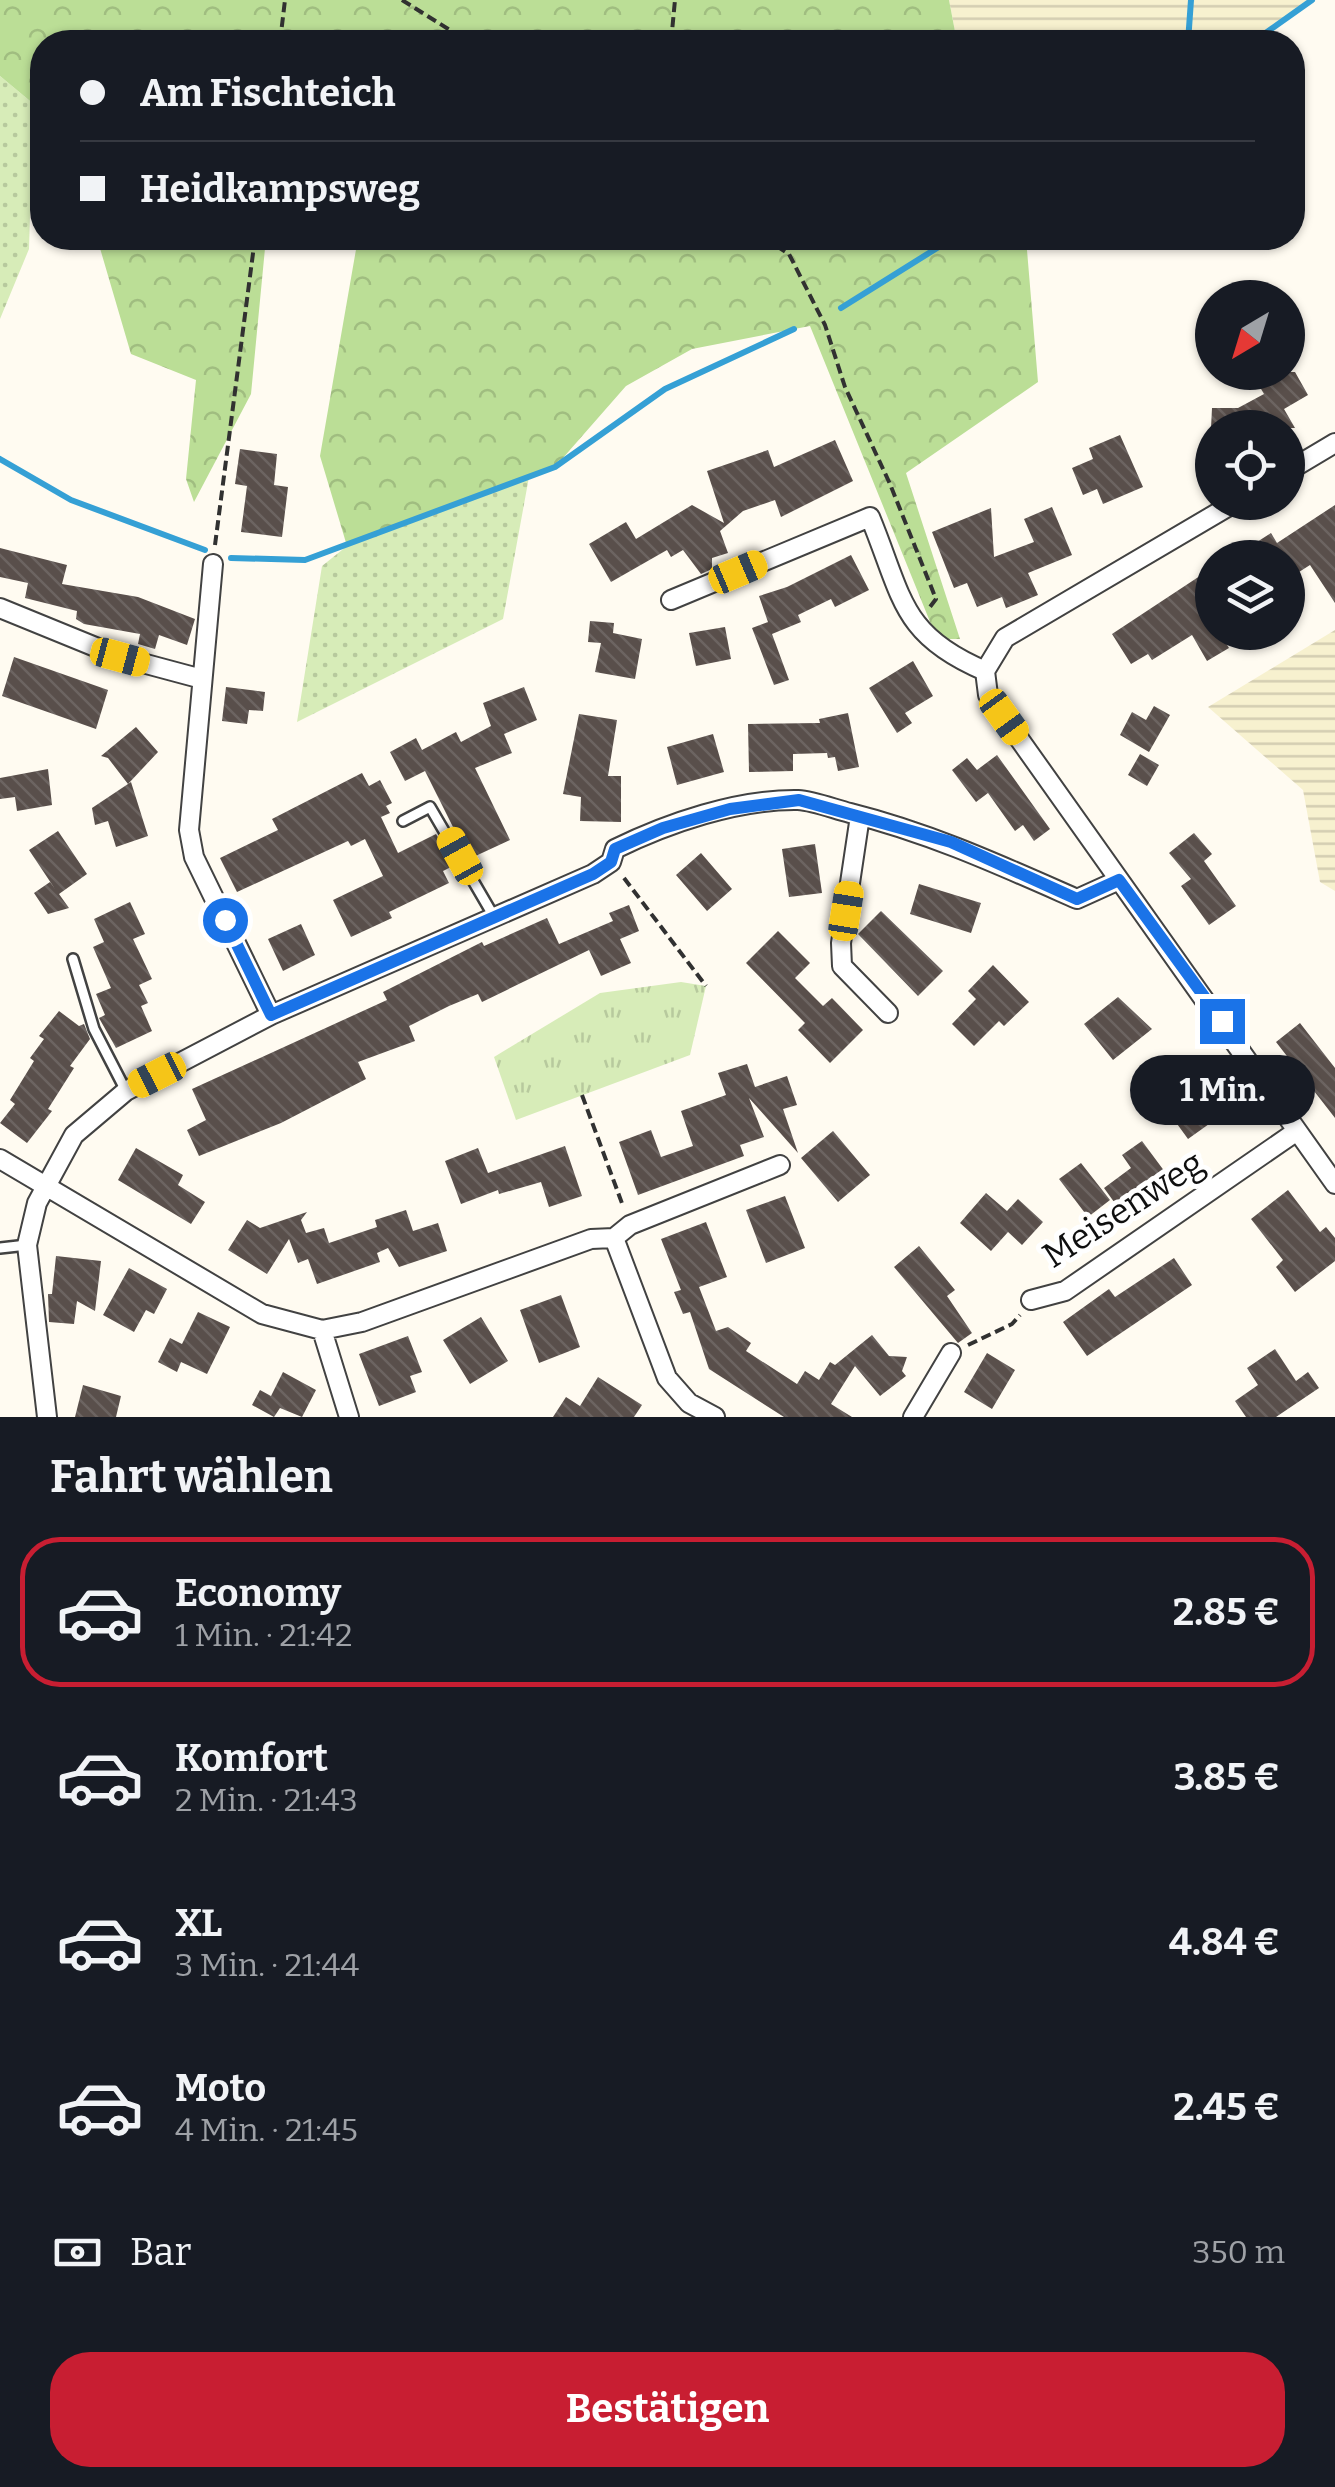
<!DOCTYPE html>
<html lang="de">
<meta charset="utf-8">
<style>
body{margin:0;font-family:Bitter,serif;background:#242831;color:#f1f3f6;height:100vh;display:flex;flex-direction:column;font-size:38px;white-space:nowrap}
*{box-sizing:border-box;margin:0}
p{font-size:32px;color:#9ea1a6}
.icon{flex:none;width:55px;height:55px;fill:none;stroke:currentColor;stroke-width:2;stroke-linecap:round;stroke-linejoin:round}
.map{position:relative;height:1417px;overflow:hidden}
.sheet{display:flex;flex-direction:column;background:#171b24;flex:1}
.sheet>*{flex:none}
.top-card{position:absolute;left:30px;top:30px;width:1275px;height:220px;border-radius:40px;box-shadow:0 2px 8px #0004;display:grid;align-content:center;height:220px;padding:0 50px;background:#171b24}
.needle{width:65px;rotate:218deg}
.fabs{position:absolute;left:1195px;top:280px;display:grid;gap:20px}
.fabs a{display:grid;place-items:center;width:110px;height:110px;border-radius:50%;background:#171b24;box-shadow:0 2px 8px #0004;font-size:50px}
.end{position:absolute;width:45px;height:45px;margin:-22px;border:12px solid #1a73e8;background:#fff;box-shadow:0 0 0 5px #fff}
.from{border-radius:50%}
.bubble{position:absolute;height:70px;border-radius:35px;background:#171b24;box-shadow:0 2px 8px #0004;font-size:32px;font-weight:700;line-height:70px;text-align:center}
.car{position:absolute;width:30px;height:60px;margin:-30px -15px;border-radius:12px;box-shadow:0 0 8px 2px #0007;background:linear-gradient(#f5c518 24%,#345 0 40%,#f5c518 0 76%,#345 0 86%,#f5c518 0)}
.top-card b{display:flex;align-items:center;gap:35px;height:95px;font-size:38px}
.top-card b+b{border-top:2px solid #363941}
.top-card i{width:25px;height:25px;background:#f1f3f6}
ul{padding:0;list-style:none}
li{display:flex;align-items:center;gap:30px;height:150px;margin:0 20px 15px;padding:0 30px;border:5px solid transparent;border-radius:40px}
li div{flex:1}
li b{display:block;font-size:38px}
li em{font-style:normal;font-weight:700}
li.selected{border-color:#c81e32}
li>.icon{width:90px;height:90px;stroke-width:1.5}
h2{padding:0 50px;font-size:45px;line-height:120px}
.pay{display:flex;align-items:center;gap:25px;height:110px;padding:0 50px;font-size:38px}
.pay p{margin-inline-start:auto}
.cta{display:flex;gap:20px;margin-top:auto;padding:20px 50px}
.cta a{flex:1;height:115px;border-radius:40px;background:#c81e32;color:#fff;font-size:40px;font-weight:700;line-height:115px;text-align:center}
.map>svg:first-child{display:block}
</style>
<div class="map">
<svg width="1335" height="1417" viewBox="0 0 1335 1417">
<defs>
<pattern id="farmland-rules" width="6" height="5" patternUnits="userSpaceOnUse" patternTransform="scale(2.5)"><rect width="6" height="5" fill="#f7f1cf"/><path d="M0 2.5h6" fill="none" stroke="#d3cdb1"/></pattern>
<pattern id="grass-dots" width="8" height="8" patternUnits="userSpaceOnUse" patternTransform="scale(2.5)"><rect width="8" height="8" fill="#d7ecb8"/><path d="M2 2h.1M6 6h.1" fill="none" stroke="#b7c99d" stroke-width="1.8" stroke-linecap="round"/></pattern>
<pattern id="forest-crowns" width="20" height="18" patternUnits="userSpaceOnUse" patternTransform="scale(2.5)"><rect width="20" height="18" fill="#bbde96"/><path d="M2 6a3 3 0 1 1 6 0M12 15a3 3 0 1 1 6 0" fill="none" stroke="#a0bd80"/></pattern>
<pattern id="park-tufts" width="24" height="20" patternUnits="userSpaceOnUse" patternTransform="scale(2.5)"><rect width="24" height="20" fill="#d7ecb8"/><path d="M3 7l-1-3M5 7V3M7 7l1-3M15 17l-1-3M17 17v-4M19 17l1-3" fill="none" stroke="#b7c99d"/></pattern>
<pattern id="building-back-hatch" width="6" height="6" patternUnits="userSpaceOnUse" patternTransform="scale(2.5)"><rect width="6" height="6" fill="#594f4b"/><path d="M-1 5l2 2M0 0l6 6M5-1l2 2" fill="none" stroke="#6c6461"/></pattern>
</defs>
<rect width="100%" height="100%" fill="#fffbf1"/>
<path fill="url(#farmland-rules)" d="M949,0H1311L1248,42H957Z
M1335,630V891L1320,882L1303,790L1208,707Z"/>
<path fill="url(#grass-dots)" d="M0,76L42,111V141L32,146L29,249L0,319Z
M529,477L503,619L297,722L322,566L347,546Z"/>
<path fill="url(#forest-crowns)" d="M0,0H949L957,42H42V111L0,76Z
M97,238H266L251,394L194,502L186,479L196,380L131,354Z
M358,238H1026L1038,382L906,473L960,639H937L810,326L692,349L626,386L555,467L347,546L320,456Z"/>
<path fill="url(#park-tufts)" d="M681,982L706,986L690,1055L516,1120L494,1057L600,993Z"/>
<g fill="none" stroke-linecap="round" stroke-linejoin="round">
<path stroke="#35a0d5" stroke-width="6" d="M1188,42L1191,0
M1253,42L1312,0
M841,308L953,238
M0,459L71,500L205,550
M231,558L305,560L555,467L665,389L794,329"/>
</g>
<path fill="url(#building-back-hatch)" d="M1251,372H1295L1308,395L1284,409L1295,428H1211L1212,408H1238L1264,394Z
M1120,435L1143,487L1103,504L1097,489L1083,495L1072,468L1093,459L1089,448Z
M835,440L853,481L781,517L775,500L743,511L720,531L728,553L712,558V569L701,574L683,550L671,557L667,550L611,582L589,544L626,522L636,539L692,505L724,523L707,471L768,450L774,467Z
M240,449L277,454L274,485L288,487L282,537L241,532L247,486L235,484Z
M1335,505V603L1310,565L1288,579V558H1232L1271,533L1277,543Z
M1052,507L1072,555L1028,573L1038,595L1006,608L1002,597L977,607L967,583L954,588L932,532L991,508L994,557L1034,542L1024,519Z
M0,548L67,565L62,584L138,597L195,619L187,645L159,635L155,649L138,644L140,634L84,624L76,619L77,611L25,598L28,583L0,577Z
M851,555L869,590L835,607L831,599L798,615L801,622L772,634L789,680L774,685L752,628L768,622L769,625L759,596L787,587Z
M1212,568V632H1219L1229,648L1207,661L1192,635L1152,660L1148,654L1131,664L1112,634Z
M590,621L614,623L613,633L642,639L635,679L595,672L601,643L588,642Z
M725,627L731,659L696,666L689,633Z
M14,657L108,690L96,729L2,696Z
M913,661L933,696L905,713L912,723L897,733L869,688Z
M226,687L265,692L263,711L249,710L247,724L222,721Z
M524,687L537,720L504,734L512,753L475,768L510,840L469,859L425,771L405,781L390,752L416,738L422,750L456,732L461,742L491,726L483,703Z
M1154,706L1170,715L1149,752L1120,735L1132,712L1146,720Z
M848,713L859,767L838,771L835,757L828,758L827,753L793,754V771L749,772L748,724L820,723L819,719Z
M579,714L617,720L608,776H621V822L580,821L581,797L563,794Z
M136,727L158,752L128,784L108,758L101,756Z
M713,734L724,772L677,785L667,747Z
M1140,754L1159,765L1147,786L1128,775Z
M997,755L1050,829L1034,841L1023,825L1015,831L988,793L976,802L952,770L967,758L977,770Z
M48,769L52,805L17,811L15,797L0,799V778Z
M362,773L369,786L380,780L392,803L386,806L390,813L381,817L398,853L436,834L455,865L443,871L449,883L389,912L392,918L351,937L333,900L383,876L365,839L351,846L348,841L237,892L220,858L278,830L272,819Z
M131,782L148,836L116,847L108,821L95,825L92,808Z
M58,831L87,874L59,894L69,908L48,914L34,893L50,882L55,889L29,850Z
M1194,833L1212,854L1204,861L1236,906L1209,925L1181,886L1191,879L1169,853Z
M815,844L822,893L789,897L782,849Z
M701,853L732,889L707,911L676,875Z
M919,884L981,903L971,933L910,914Z
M130,902L145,934L133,939L152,979L139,985L148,1003L141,1006L152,1031L116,1048L99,1018L105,1015L96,994L111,988L93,947L104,942L94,919Z
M629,905L639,931L620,939L631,963L601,976L589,950L482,1002L478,994L449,1006L409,1026L415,1041L358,1062L366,1079L281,1123L199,1156L187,1130L206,1120L192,1089L387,1000L383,992L482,942L484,946L547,918L559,944L613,921L609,913Z
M881,911L943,971L918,996L858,934Z
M301,924L315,955L283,971L268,939Z
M778,931L810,963L795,978L823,1006L832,998L863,1030L830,1063L798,1030L805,1023L746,963Z
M993,965L1029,1002L1004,1026L999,1021L974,1046L952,1024L976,999L968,991Z
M1118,997L1152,1029L1113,1060L1084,1024Z
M59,1011L79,1026L84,1024L90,1039L70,1066L74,1068L48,1109L52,1111L27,1143L0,1123L15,1104L10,1100L34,1061L30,1058L44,1039L39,1036Z
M1300,1023L1335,1068V1118L1276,1042Z
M747,1064L755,1087L787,1076L797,1105L783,1109L798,1153L749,1098L764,1137L740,1145L744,1156L638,1195L619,1142L651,1130L661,1157L693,1146L681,1111L726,1095L718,1073Z
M1158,1069L1173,1091L1194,1075L1223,1114L1188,1139L1167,1110L1156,1118L1133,1087Z
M833,1131L870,1175L838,1202L801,1158Z
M1142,1141L1165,1172L1150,1183L1159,1196L1127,1220L1104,1188L1131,1168L1122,1155Z
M565,1146L582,1196L549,1207L541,1182L499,1194L498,1190L461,1204L445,1161L478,1148L488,1173Z
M136,1148L183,1175L178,1185L205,1202L191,1224L118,1180Z
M1081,1163L1110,1200L1088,1217L1059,1179Z
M1288,1190L1320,1232L1326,1227L1335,1238V1261L1295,1292L1276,1267L1283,1260L1251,1219Z
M986,1193L1007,1211L1018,1199L1043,1222L1022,1245L1008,1232L991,1251L960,1223Z
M785,1196L805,1248L766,1263L746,1210Z
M406,1210L413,1231L438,1223L447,1251L399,1267L388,1248L377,1253L380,1262L317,1284L308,1259L298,1263L289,1239L267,1274L228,1250L247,1220L260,1228L307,1212L301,1220L306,1233L324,1228L329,1243L377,1227L375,1220Z
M706,1222L727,1277L699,1287L716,1331L728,1327L751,1343L746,1351L797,1384L805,1371L819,1380L830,1362L835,1365L872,1335L889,1356L907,1357L902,1371L906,1376L880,1396L855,1366L831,1404L852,1417H784L709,1369L690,1312L683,1314L674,1292L681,1290L661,1239Z
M919,1246L955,1290L947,1296L972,1333L958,1343L894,1267Z
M56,1256L101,1261L95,1311L77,1301L74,1324L49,1322L48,1294H52Z
M1174,1258L1192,1285L1087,1356L1063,1322L1109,1289L1115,1297Z
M129,1268L167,1289L154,1314L146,1310L134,1332L103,1315Z
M561,1295L580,1347L539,1363L520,1310Z
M198,1312L230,1327L207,1374L181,1362L177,1372L158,1362L170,1338L182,1344Z
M481,1317L508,1361L470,1384L443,1340Z
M408,1336L422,1372L410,1376L416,1392L379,1406L359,1354Z
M1275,1349L1296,1381L1308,1372L1319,1388L1276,1417H1246L1235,1401L1258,1385L1247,1368Z
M987,1353L1015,1370L992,1409L964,1392Z
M283,1372L316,1390L302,1417L280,1408L274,1417L252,1405L260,1390L271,1396Z
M598,1377L642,1405L634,1417H553L566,1397L580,1406Z
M83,1385L121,1396L116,1417H75Z"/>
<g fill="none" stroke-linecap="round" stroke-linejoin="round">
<defs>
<path id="service" d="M403,821L430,807L493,915
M73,959L94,1029L126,1091
M0,1248L27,1245"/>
<path id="minor" d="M1288,471L1335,443
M213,564L189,830L194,857L271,1015
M671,600L870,517C903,597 900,635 985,671
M0,608L120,657L202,679
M985,671L988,695L1335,1184
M985,671L1005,638L1236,502
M860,816L841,943L842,966L888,1013
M0,1159L262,1314L322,1330L362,1322L591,1239L614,1238L667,1378L689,1403L715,1417
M614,1238L630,1225L780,1165
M1031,1300L1065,1291L1297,1131
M322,1330L349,1417
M47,1417L27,1245L37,1203L74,1135L126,1091L271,1015L593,874L611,862L615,849C668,823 738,799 798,800C814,801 834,809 850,813C930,833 1002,866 1077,899L1119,880
M913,1417L951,1353"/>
</defs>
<use href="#service" stroke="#424242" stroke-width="14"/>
<use href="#minor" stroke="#424242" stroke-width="22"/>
<path stroke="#313131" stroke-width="4" stroke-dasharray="10 5" stroke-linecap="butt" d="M402,0L469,42
M280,42L285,0
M671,42L675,0
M764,238L789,254L825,325L845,387L890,484L936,599L930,607
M215,545L255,238
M624,878L706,986
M582,1095L623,1206
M968,1345L1012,1324L1020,1315"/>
<use href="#service" stroke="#fff" stroke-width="9"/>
<use href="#minor" stroke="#fff" stroke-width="18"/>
</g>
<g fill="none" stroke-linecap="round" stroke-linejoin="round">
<path stroke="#1a73e8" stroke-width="12" d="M225,920L271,1015L593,874L611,862L615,849L663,828L730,809L799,800L951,842L1077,899L1119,880L1222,1021"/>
</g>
<g text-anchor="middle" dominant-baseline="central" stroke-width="10" stroke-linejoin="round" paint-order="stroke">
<g font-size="35" fill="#0f0f0f" stroke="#fff">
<text transform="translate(1123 1209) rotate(-33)">Meisenweg</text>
</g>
</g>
</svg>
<div class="fabs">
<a><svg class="needle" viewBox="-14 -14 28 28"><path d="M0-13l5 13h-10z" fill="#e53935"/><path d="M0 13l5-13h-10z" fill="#9ea1a6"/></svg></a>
<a><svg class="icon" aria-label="locate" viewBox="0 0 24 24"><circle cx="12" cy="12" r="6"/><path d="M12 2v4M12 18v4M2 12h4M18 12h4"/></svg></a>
<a><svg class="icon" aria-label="layers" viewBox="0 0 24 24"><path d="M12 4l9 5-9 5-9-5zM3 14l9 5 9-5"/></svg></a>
</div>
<i class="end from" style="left:225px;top:920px"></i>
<i class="end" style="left:1222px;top:1021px"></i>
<div class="bubble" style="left:1130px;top:1055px;width:185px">1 Min.</div>
<i class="car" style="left:738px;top:572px;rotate:67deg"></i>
<i class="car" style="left:120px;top:657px;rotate:105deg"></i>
<i class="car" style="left:1004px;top:717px;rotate:144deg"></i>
<i class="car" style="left:460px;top:856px;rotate:331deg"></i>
<i class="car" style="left:846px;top:911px;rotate:9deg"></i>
<i class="car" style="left:157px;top:1075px;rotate:243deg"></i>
<div class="top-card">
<b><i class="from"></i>Am Fischteich</b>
<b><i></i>Heidkampsweg</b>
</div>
</div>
<section class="sheet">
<h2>Fahrt wählen</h2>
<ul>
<li class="selected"><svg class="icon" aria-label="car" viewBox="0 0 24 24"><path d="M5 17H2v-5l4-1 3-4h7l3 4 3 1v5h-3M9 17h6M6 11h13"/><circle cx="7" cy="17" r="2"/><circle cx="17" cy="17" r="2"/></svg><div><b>Economy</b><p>1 Min. · 21:42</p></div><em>2.85 €</em></li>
<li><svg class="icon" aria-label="car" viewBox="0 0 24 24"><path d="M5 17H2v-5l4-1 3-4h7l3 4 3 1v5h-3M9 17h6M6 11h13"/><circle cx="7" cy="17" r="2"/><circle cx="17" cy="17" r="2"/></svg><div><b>Komfort</b><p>2 Min. · 21:43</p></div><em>3.85 €</em></li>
<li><svg class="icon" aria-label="car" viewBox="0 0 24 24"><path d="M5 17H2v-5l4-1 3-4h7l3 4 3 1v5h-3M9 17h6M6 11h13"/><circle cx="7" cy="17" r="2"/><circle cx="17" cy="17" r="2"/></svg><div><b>XL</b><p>3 Min. · 21:44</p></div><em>4.84 €</em></li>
<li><svg class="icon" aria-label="car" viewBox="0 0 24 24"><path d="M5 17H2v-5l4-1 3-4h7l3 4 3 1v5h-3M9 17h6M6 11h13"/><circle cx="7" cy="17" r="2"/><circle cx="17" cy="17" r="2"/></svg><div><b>Moto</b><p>4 Min. · 21:45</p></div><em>2.45 €</em></li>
</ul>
<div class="pay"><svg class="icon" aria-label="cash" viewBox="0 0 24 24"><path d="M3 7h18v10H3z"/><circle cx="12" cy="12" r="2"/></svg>Bar<p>350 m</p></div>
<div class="cta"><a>Bestätigen</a></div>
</section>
